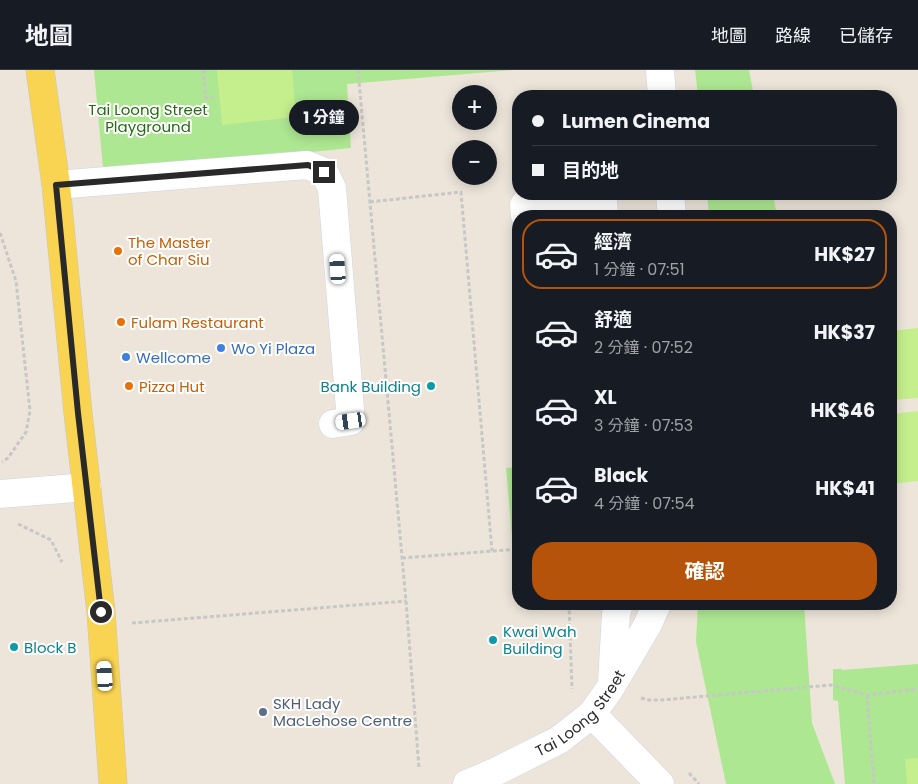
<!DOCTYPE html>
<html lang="zh-TW">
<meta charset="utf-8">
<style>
body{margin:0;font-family:Poppins,"Noto Sans TC",sans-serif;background:#242831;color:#f1f3f6;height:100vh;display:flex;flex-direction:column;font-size:19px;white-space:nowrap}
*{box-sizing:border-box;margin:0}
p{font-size:16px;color:#9ea1a6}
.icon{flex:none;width:28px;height:28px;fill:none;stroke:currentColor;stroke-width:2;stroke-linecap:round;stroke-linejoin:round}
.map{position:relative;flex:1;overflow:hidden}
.panel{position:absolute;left:512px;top:140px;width:385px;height:400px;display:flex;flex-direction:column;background:#171b24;border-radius:20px;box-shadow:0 2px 12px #0003}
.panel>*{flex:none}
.hud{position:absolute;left:512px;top:20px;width:385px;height:110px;border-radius:20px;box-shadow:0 2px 12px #0003;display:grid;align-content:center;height:110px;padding:0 20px;background:#171b24}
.controls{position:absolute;left:452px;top:15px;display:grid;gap:10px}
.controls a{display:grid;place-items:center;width:45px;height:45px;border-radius:50%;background:#171b24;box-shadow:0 2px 12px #0003;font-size:25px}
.end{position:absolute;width:22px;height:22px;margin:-11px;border:6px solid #292929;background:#fff;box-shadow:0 0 0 2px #fff}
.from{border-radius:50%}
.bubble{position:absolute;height:35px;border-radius:18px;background:#171b24;box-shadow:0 2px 12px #0003;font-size:16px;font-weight:700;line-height:35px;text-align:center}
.car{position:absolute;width:15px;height:30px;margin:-15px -8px;border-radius:6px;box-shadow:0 0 4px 1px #0007;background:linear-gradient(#fff 24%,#345 0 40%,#fff 0 76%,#345 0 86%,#fff 0)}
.hud b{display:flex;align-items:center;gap:18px;height:48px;font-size:19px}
.hud b+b{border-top:1px solid #363941}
.hud i{width:12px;height:12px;background:#f1f3f6}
ul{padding:9px 0 0;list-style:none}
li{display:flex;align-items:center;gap:15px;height:70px;margin:0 10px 8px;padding:0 10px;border:2px solid transparent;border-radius:20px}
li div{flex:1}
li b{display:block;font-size:19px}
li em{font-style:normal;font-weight:700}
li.active{border-color:#b45309}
li>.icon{width:45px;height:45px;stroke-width:1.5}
.button{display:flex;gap:10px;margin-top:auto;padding:10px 20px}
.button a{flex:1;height:58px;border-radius:20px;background:#b45309;color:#fff;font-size:20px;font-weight:700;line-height:58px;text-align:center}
header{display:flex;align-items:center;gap:30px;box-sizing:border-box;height:70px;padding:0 25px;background:#171b24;border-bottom:1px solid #363941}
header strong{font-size:24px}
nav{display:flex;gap:28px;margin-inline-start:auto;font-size:18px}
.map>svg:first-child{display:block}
</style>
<header>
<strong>地圖</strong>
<nav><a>地圖</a><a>路線</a><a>已儲存</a></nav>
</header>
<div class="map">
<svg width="918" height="714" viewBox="0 0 918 714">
<rect width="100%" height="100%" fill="#ede5da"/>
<path fill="#aee792" d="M94,0H513L347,14L351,78L221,91L103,98Z
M695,0H749L754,26H698Z
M707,124H773L777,146H709Z
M519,397V467H512L506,398Z
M698,534H804L812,653L835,714H726L696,572Z
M918,594V714H845L838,631L833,630V599H842V600Z"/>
<path fill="#c5ef8d" d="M217,0H292L296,47L222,55Z
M918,258V328L891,330V261Z
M918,341V411L891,414V344Z
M918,688V714H907L905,689Z"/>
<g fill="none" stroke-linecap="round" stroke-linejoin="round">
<defs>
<g id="minor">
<path d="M660,0L662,26"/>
<path d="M56,115L307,95L324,102L332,118L351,351L333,354"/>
<path d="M670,124L672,146"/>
<path d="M525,146L524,135L603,130L604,146"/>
<path d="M0,424L87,417"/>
<path d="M612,612L616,544L619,534"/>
<path d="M592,644L660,714"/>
<path id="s1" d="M467,714L493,703L559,670L592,644L611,617L647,556L657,534"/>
</g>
<path id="major" d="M40,0L56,115L78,343L101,542L113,714"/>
</defs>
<use href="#minor" stroke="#cfd3e3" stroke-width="29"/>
<use href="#major" stroke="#c7c7c7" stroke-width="29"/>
<path stroke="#c7c7c7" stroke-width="3" stroke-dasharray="4 2.5" stroke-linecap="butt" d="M203,0L206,28L213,27
M358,0L406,531L419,698
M370,132L461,122L492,481
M0,163L16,211L30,341L26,362L8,388L2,392
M18,454L51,470L62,492
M402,488L519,479
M569,534L572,619
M132,553L406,531
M867,625L874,714
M641,628L649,630H662L831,615L867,625L918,619
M689,703L699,714"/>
<use href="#minor" stroke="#fff" stroke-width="28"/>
<use href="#major" stroke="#f9d452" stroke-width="28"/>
</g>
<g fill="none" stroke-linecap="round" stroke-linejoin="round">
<path stroke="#292929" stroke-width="6" d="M101,542L78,343L56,115L308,95L324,102"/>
</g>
<g fill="#e8710a" stroke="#fff" stroke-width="2">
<circle cx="118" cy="181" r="5"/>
<circle cx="121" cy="252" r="5"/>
<circle cx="129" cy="316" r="5"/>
</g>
<g fill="#3f7fe0" stroke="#fff" stroke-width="2">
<circle cx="221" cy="278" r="5"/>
<circle cx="126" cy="287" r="5"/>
</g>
<g fill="#0f9aa8" stroke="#fff" stroke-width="2">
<circle cx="431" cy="316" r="5"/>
<circle cx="493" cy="570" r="5"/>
<circle cx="14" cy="577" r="5"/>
</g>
<circle fill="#5c6f8a" stroke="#fff" stroke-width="2" cx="263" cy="642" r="5"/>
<g text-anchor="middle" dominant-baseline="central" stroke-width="4" stroke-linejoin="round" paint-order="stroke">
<g font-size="15" fill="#266a15" stroke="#fff">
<text x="148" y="39">Tai Loong Street<tspan x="148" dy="17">Playground</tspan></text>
</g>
<g font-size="15" fill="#c56008" stroke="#fff" text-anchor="start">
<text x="128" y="172">The Master<tspan x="128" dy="17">of Char Siu</tspan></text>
<text x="131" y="252">Fulam Restaurant</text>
<text x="139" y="316">Pizza Hut</text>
</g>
<g font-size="15" fill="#366cbe" stroke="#fff" text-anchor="start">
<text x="231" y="278">Wo Yi Plaza</text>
<text x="136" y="287">Wellcome</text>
</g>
<g font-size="15" fill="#0d838f" stroke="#fff" text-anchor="start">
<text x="421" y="316" text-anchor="end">Bank Building</text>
<text x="503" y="561">Kwai Wah<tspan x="503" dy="17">Building</tspan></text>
<text x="24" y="577">Block B</text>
</g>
<g font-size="15" fill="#4e5e75" stroke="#fff" text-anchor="start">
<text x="273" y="633">SKH Lady<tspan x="273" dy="17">MacLehose Centre</tspan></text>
</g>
<g font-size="15" fill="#292929" stroke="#fff">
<text stroke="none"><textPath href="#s1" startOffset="136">Tai Loong Street</textPath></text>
</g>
</g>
</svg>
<div class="controls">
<a>+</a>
<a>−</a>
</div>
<i class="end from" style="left:101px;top:542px"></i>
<i class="end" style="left:324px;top:102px"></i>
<div class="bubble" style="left:289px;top:30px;width:70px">1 分鐘</div>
<i class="car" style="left:338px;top:199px;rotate:356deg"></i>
<i class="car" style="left:351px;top:351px;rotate:262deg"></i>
<i class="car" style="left:105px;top:606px;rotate:356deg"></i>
<div class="hud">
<b><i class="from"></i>Lumen Cinema</b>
<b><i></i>目的地</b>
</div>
<section class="panel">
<ul>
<li class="active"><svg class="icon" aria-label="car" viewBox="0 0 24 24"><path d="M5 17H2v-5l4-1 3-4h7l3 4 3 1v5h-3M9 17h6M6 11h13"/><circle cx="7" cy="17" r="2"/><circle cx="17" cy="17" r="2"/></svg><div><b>經濟</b><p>1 分鐘 · 07:51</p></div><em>HK$27</em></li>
<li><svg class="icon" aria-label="car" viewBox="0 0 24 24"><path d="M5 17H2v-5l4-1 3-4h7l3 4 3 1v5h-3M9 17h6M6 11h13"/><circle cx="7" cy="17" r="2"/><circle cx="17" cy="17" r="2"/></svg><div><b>舒適</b><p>2 分鐘 · 07:52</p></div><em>HK$37</em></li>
<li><svg class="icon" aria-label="car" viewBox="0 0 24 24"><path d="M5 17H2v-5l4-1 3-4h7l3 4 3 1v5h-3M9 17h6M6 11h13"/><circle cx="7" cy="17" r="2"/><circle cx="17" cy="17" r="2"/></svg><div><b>XL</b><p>3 分鐘 · 07:53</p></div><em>HK$46</em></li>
<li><svg class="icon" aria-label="car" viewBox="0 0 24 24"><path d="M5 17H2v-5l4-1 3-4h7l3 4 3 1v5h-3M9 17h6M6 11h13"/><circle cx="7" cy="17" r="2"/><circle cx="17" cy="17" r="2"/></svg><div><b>Black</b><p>4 分鐘 · 07:54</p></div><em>HK$41</em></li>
</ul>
<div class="button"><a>確認</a></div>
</section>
</div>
